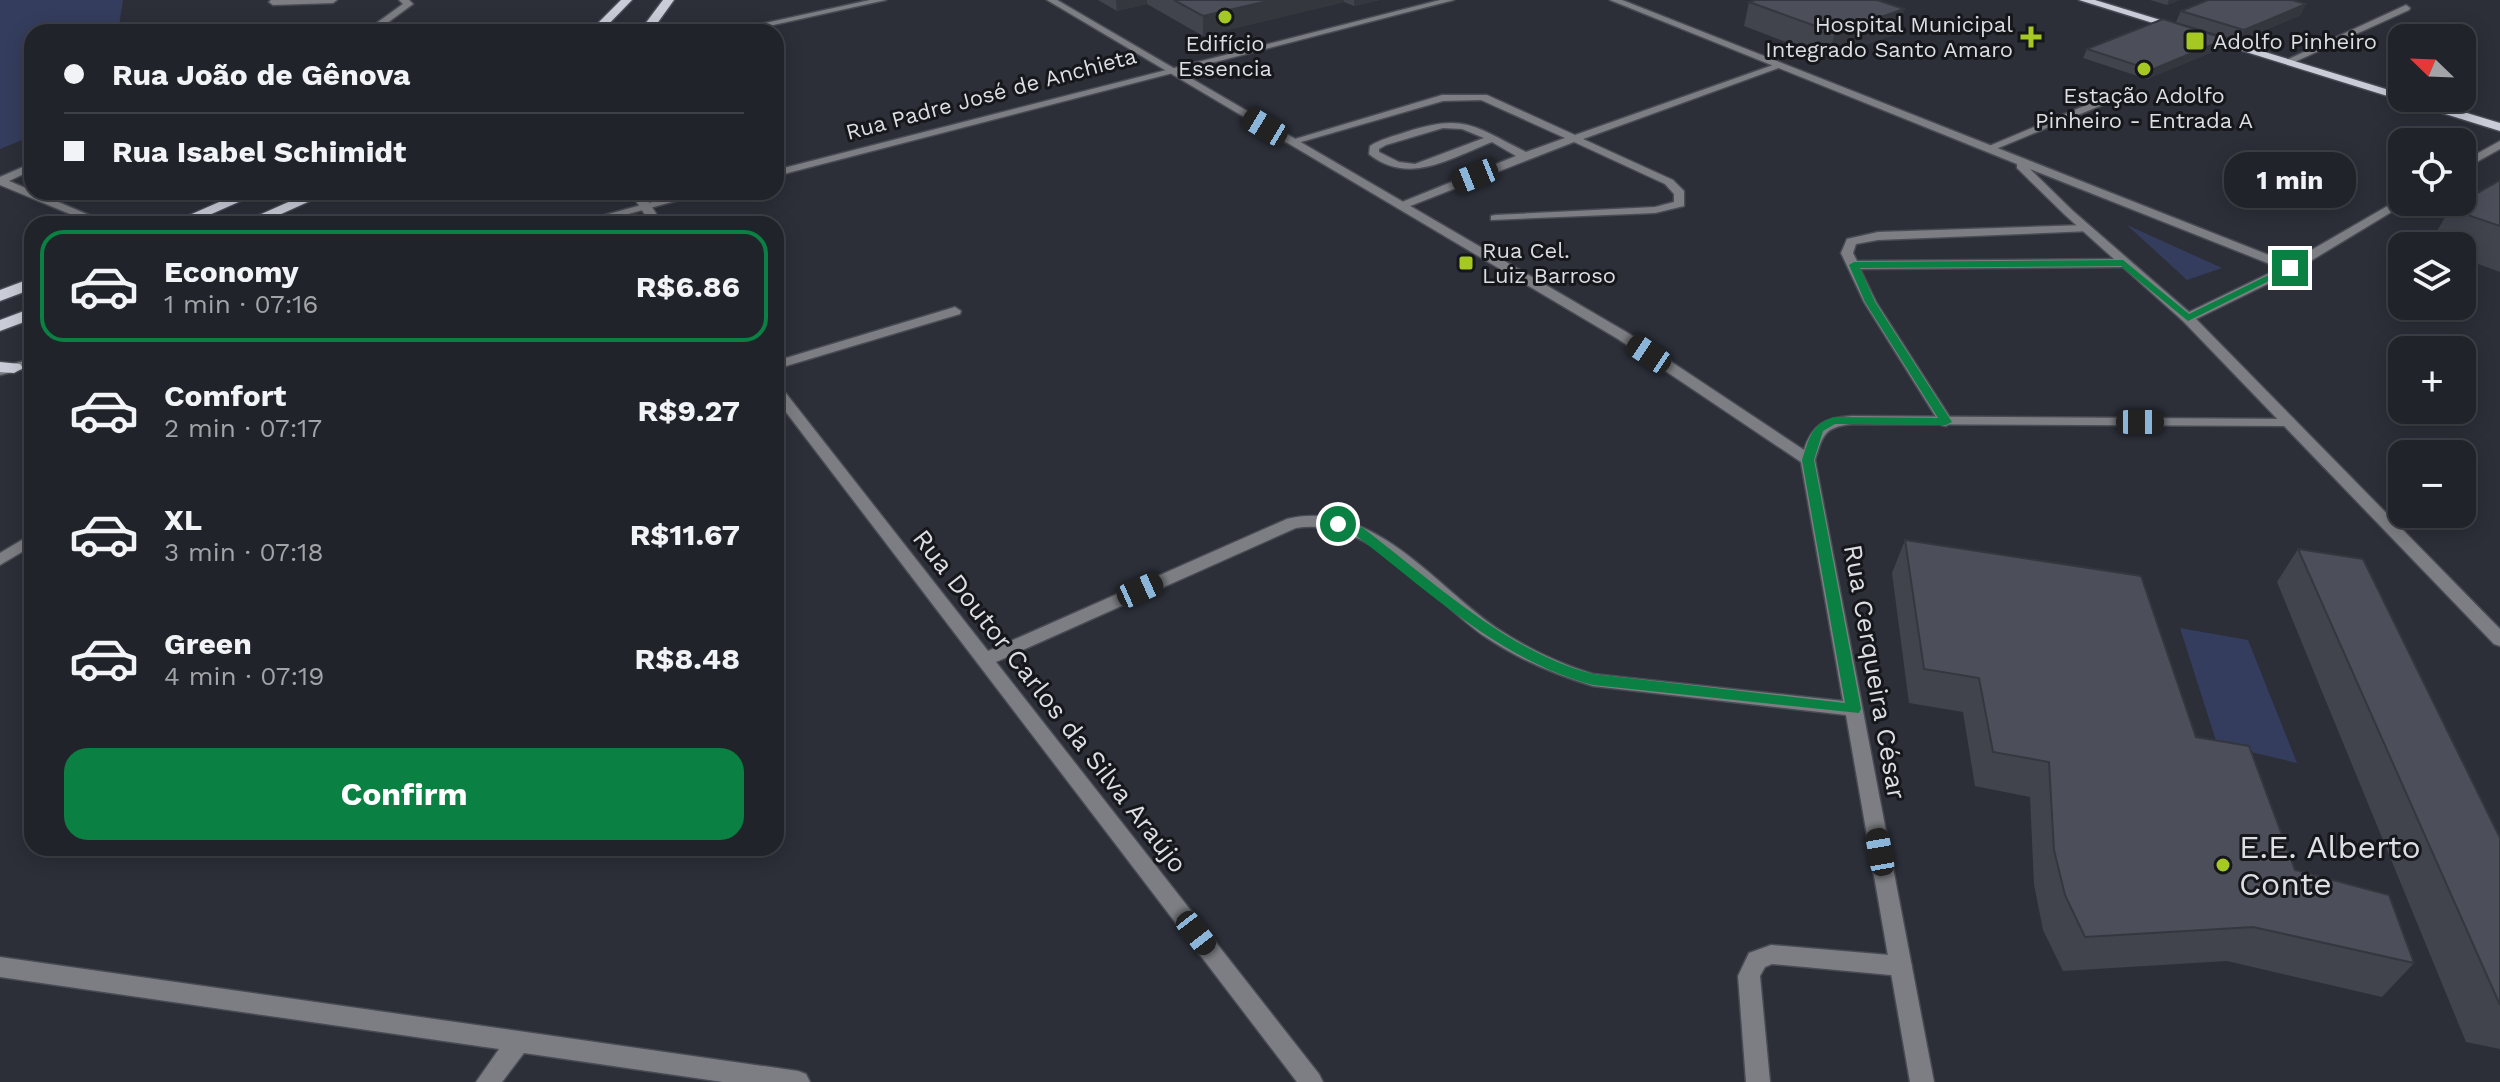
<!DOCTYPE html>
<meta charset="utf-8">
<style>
body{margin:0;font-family:"Work Sans",sans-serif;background:#2d2f36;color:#f1f3f6;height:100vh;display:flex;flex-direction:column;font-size:30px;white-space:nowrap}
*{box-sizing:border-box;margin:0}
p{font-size:26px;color:#a2a4a8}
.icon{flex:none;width:44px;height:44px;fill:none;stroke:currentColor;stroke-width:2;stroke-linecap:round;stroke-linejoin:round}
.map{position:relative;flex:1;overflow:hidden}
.side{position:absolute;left:24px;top:216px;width:760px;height:640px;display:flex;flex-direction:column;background:#21232a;border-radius:24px;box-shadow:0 4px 20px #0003,0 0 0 2px #3e4047}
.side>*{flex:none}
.banner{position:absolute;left:24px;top:24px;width:760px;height:176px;border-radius:24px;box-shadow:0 4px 20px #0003,0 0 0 2px #3e4047;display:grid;align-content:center;height:176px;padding:0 40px;background:#21232a}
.needle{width:52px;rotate:293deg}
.buttons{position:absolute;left:2388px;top:24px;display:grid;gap:16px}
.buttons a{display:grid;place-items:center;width:88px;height:88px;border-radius:16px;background:#21232a;box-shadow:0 4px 20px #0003,0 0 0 2px #3e4047;font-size:40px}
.end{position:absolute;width:36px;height:36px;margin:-18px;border:10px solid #0b8043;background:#fff;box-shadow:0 0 0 4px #fff}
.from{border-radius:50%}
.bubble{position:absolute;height:56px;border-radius:24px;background:#21232a;box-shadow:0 4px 20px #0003,0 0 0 2px #3e4047;font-size:26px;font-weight:700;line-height:56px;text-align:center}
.car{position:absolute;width:24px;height:48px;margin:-24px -12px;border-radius:10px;box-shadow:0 0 6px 2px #0007;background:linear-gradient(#222 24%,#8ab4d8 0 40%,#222 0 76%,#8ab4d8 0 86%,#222 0)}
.banner b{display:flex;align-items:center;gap:28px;height:76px;font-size:30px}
.banner b+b{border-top:2px solid #3e4047}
.banner i{width:20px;height:20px;background:#f1f3f6}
ul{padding:14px 0 0;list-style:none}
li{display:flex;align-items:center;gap:24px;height:112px;margin:0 16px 12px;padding:0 24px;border:4px solid transparent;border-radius:24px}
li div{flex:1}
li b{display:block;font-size:30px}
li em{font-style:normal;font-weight:700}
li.selected{border-color:#0b8043}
li>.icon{width:72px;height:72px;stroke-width:1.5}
.cta{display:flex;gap:16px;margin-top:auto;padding:16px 40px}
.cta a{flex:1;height:92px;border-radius:24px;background:#0b8043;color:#fff;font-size:32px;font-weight:700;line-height:92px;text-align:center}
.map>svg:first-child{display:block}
</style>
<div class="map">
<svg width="2500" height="1082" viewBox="0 0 2500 1082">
<rect width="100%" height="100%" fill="#2c2f38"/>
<path fill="#353d5e" d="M0,0H123L118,32H32V136L0,149Z
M2127,225L2222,268L2187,280Z
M2180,628L2248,640L2297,763L2217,744Z"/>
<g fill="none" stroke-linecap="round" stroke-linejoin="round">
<defs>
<path id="service" d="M271,0H337L333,3L273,5L269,2Z
M399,0H409L413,4L375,32H364L403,4Z
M2406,5L2410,8L2409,10L2290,64L2282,62Z
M265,26L324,29L329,32H218L223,29Z
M1776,64L1784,66L1583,139L1673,180L1684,191V206L1655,213L1491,220V216L1495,215L1655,207L1674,202V194L1665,184L1574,142L1405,208H1397V204L1516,156L1492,142C1451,158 1408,186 1369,154L1370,146C1381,139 1394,136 1406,132C1464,113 1474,126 1526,152L1565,138L1481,100L1443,101L1294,144L1285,142L1442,95H1487L1575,135ZM1443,128L1462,129L1484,138L1415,164L1399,162L1379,152V149L1386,145Z
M2103,98L2108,101L2107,103L1991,151L1982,149Z
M2086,225L2092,229L2090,231L1878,240L1856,244L1853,253L1857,261L2123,259L2129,263L2123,267L1860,269L1876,302L1953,422L1946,426L1941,425L1864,302L1841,253L1847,239L1878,232Z
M32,534V546L0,565V553Z
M1771,945L1901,956L1909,959L1912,966L1909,973L1901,976L1772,964L1765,967L1760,976L1770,1082H1746L1738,976L1749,953Z"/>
<path id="minor" d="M870,0H886L742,32H724Z
M1047,0H1057L1628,333L1804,450C1812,424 1825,418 1852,416L2291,419L2293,422L2291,425L2286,426L1852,424C1824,427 1823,435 1815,460L1934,1082H1910L1846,715L1593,686C1556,675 1520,660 1487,638C1432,601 1370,515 1296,528L996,662L1319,1074L1323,1082H1297L776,399V386L781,387L988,651L1287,519C1372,498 1436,587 1498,629C1527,648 1560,664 1593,674L1843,701L1801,462L1618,339Z
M32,163V170L9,181L110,224H94L0,185V177Z
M630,192H642L663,224H651Z
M955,307L961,311L960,314L776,369V361Z
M0,957L798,1071L806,1074L810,1082H723L524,1053L502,1082H476L499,1049L0,977Z"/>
<path id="tertiary" d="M1440,0H1454L776,176V170Z
M1610,0H1622L2289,263L2398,200L2408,202L2294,271L2196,319L2500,629V646L2494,644L2183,321L2065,215L2017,168V164ZM2030,169L2280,268L2189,312L2073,211Z
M2500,141V149L2462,170V162Z
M689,192H708L592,224H572Z
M32,359V367L0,375V367Z"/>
<path id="primary" d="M621,0H632L601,32H589Z
M663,0H674L651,32H639Z
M2079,0H2095L2402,94V98H2417L2500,123V131Z
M242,192H261L189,224H169Z
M311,192H330L259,224H239Z
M32,278V289L0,301V290Z
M32,308V319L0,331V320Z
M0,362L20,364L23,368L14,373L0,372Z"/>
</defs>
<use href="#service" stroke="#484b54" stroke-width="3"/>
<use href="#minor" stroke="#484b54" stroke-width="3"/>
<use href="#tertiary" stroke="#484b54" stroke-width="3"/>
<use href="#primary" stroke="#484b54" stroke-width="3"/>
<use href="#service" fill="#7c7e83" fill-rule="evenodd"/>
<use href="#minor" fill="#7c7e83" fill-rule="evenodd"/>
<use href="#tertiary" fill="#7c7e83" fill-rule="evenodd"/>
<use href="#primary" fill="#cacdd8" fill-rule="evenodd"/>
</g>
<path fill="#41444d" d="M1098,0H1380L1354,6L1344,2L1203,36L1147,4L1117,11Z
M2150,0H2180L2167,5Z
M1749,2L1904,9L1896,34L1828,58L1744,26Z
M2181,11L2301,15L2239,41L2176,22Z
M2222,48L2147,79L2083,58L2087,49Z
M2500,180V272L2462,258V246H2428L2450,209Z
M1905,540L2196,737L2295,870L2414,963L2382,997L2227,961L2063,971L2043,930L2034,884L2030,797L1975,786L1963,712L1909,703L1892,573Z
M2298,549L2500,838V1049L2466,1042L2277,582Z"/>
<path fill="#35373f" d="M1116,0H1147V4L1117,11Z
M1272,0H1344V2L1203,36V16Z
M1354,0H1380L1354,6Z
M2169,0H2180L2167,5Z
M2306,4L2301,15L2239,41L2244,30Z
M1904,9L1896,34L1828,58L1835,33Z
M2226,39L2222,48L2147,79L2151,70Z"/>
<path fill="#4c4f5a" stroke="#35373f" stroke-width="2" d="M1174,0H1272L1203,16Z
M1756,0H1877L1904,9L1835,33L1749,2Z
M2208,0H2292L2306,4L2244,30L2181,11Z
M2163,19L2226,39L2151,70L2087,49Z
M2500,180V226L2450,209Z
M1905,540L2141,576L2196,737L2249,746L2295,870L2389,895L2414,963L2253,927L2085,937L2065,895L2054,850L2049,762L1993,752L1979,678L1924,669Z
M2298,549L2363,559L2500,838V1005Z"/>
<path fill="#0b8043" d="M2123,260L2189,314L2287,266L2295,268L2188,321L2121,266L1860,268L1875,302L1952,422L1946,425L1835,424L1823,431L1814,460L1861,709L1859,713L1593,685C1501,661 1427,590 1354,534L1331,524L1338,520L1363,528C1431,580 1509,653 1593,674L1845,703L1802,460C1809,439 1811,424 1834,417L1938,418L1865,302L1849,265L1854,262Z"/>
<g fill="#a5c823" stroke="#16171b" stroke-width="3">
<circle cx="1225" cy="17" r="8"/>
<path d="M2027 25h8v8h8v8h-8v8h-8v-8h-8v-8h8z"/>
<rect x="2185" y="31" width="20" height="20" rx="4"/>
<circle cx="2144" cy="69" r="8"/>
<rect x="1458" y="255" width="16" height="16" rx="4"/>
<circle cx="2223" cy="865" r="8"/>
</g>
<g text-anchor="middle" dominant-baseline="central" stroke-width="6" stroke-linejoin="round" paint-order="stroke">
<g font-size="22" fill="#dcdee4" stroke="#16171b" text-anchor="start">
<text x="2013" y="24" text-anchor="end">Hospital Municipal<tspan x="2013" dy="25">Integrado Santo Amaro</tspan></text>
<text x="2213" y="41">Adolfo Pinheiro</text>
<text x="1225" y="43" text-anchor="middle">Edifício<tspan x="1225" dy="25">Essencia</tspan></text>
<text x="2144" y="95" text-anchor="middle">Estação Adolfo<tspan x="2144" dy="25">Pinheiro - Entrada A</tspan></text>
<text x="1482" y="250">Rua Cel.<tspan x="1482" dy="25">Luiz Barroso</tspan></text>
</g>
<g font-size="22" fill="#dcdee4" stroke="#16171b">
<text transform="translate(991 94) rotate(-15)">Rua Padre José de Anchieta</text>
</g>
<g font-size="26" fill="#dcdee4" stroke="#16171b">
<text transform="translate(1875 672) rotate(80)">Rua Cerqueira César</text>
<text transform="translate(1050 701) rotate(52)">Rua Doutor Carlos da Silva Araújo</text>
</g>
<g font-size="32" fill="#dcdee4" stroke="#16171b" text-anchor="start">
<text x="2239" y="847">E.E. Alberto<tspan x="2239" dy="37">Conte</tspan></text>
</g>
</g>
</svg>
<div class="buttons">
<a><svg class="needle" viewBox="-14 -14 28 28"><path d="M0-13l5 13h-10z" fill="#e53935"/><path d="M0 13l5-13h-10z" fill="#a2a4a8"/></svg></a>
<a><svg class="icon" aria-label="locate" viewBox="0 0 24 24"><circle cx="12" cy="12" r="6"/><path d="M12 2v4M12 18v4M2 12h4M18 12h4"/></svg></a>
<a><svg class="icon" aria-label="layers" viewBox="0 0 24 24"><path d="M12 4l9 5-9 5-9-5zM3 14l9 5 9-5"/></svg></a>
<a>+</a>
<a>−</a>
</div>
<i class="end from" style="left:1338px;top:524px"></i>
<i class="end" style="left:2290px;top:268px"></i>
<div class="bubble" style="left:2224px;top:152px;width:132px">1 min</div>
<i class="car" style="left:1265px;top:127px;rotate:301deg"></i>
<i class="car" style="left:1475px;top:176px;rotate:248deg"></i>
<i class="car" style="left:1649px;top:354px;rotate:304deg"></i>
<i class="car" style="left:2140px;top:422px;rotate:90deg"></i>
<i class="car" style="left:1140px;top:590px;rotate:66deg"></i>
<i class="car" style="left:1880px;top:852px;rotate:350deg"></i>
<i class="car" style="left:1196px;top:933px;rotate:142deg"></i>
<div class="banner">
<b><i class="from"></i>Rua João de Gênova</b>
<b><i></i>Rua Isabel Schimidt</b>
</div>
<section class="side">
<ul>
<li class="selected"><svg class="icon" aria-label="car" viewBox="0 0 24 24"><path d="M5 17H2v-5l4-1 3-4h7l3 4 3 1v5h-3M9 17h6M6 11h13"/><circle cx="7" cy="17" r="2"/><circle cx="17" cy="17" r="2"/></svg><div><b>Economy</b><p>1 min · 07:16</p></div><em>R$6.86</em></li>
<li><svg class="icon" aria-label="car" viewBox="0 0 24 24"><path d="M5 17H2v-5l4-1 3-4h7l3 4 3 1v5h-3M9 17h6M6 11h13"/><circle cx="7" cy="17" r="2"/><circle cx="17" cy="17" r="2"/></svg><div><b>Comfort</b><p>2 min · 07:17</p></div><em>R$9.27</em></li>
<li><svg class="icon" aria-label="car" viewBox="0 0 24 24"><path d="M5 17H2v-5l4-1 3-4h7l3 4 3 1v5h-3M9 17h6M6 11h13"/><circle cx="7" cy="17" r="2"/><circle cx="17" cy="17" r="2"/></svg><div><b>XL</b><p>3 min · 07:18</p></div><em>R$11.67</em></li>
<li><svg class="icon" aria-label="car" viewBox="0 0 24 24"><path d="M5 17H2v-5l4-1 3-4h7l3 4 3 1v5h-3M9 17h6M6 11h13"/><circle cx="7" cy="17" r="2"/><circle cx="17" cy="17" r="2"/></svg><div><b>Green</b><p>4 min · 07:19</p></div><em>R$8.48</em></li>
</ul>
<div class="cta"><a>Confirm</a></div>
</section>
</div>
